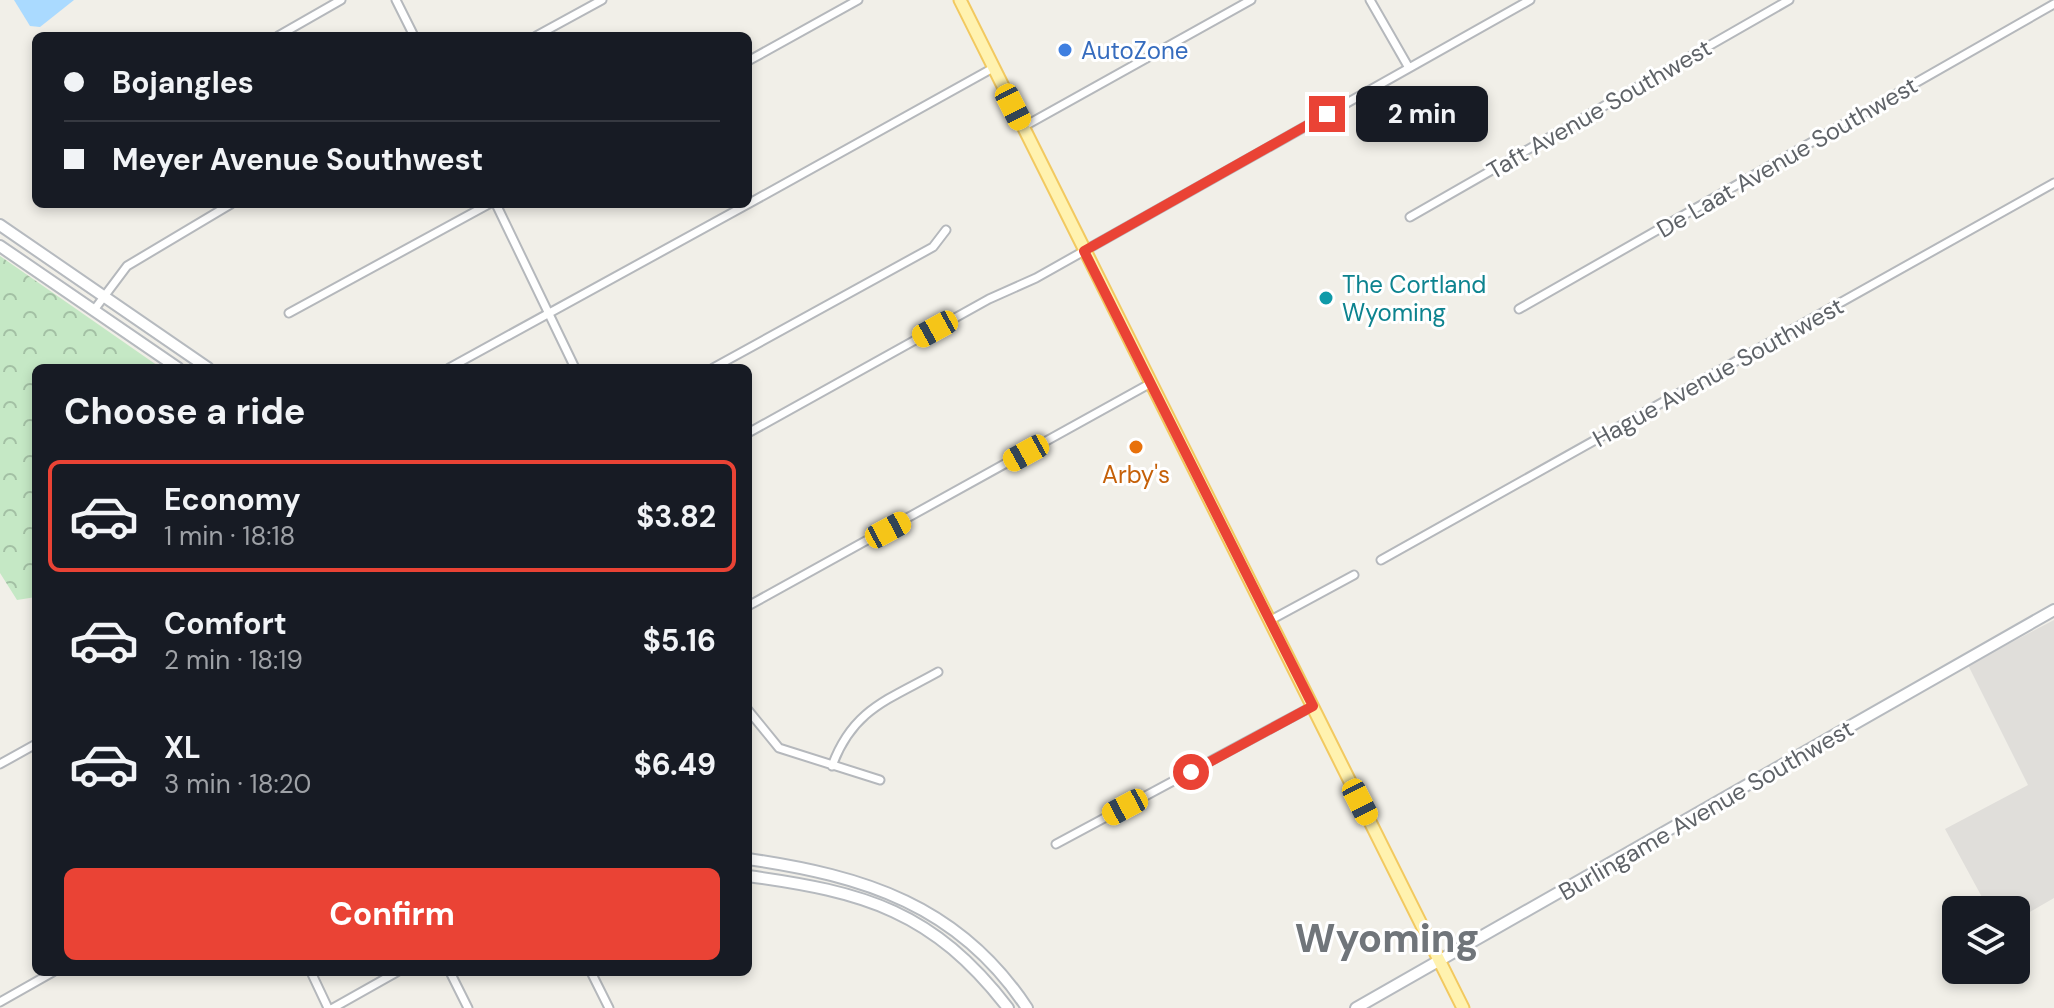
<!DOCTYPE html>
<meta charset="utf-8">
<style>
body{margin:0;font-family:"DM Sans",sans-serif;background:#242831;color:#f1f3f6;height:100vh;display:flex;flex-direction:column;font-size:30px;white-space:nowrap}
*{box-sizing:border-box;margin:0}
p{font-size:26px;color:#9ea1a6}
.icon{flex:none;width:44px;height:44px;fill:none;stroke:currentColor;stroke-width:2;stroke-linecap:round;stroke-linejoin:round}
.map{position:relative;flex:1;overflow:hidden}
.panel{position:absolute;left:32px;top:364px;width:720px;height:612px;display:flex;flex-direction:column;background:#171b24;border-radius:12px;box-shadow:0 4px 12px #0003}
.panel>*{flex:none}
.top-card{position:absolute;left:32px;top:32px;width:720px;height:176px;border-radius:12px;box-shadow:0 4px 12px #0003;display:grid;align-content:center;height:176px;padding:0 32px;background:#171b24}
.tools{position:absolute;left:1942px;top:896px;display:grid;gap:16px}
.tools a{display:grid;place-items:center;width:88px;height:88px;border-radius:12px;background:#171b24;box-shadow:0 4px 12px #0003;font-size:40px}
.end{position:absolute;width:36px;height:36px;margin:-18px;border:10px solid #ea4335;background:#fff;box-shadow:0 0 0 4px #fff}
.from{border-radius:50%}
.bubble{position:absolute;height:56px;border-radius:12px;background:#171b24;box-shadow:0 4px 12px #0003;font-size:26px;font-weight:700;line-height:56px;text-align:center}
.car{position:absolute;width:24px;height:48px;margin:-24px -12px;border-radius:10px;box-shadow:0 0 6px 2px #0007;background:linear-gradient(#f5c518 24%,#345 0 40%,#f5c518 0 76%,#345 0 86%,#f5c518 0)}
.top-card b{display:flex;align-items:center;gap:28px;height:76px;font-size:30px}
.top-card b+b{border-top:2px solid #363941}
.top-card i{width:20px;height:20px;background:#f1f3f6}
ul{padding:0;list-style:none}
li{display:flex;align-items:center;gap:24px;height:112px;margin:0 16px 12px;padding:0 16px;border:4px solid transparent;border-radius:12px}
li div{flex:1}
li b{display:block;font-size:30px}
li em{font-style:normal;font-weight:700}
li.active{border-color:#ea4335}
li>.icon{width:72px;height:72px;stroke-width:1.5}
h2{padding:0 32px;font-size:36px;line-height:96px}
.button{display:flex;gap:16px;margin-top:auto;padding:16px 32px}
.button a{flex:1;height:92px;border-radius:12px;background:#ea4335;color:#fff;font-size:32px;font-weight:700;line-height:92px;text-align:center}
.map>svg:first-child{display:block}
</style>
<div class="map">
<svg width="2054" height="1008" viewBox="0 0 2054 1008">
<defs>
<pattern id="forest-crowns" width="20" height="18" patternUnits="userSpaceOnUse" patternTransform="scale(2)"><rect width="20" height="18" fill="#c5e8c5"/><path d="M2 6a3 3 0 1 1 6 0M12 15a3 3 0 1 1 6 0" fill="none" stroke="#a3c0a4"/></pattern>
</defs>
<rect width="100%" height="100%" fill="#f1efe8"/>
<path fill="#e0deda" d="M2054,620V898L2016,920V910H1989L1945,829L2028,785L1968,665Z"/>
<path fill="url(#forest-crowns)" d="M0,256L161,368H36V597L17,600L0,573Z"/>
<path fill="#aadaff" d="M14,0H74L40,27L30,26Z"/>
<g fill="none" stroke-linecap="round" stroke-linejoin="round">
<defs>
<path id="street" d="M396,0L414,36
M1370,0L1409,68
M278,36L341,0
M536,36L602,0
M748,61L858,0
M1023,127L1251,0
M496,204L575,368
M748,204L993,68
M1410,217L1789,0
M1519,309L2054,4
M94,310L127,266L231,204
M289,313L489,204
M449,368L748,204
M713,368L933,247L946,230
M748,433L989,299L1036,278L1530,0
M1381,560L2054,183
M748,606L1151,383
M1269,621L1354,575
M748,710L779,748L880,780
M0,764L36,744
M832,766C853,709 888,700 938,672
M1056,844L1313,706
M311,972L328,1008
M450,972L468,1008
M591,972L609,1008
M0,1002L53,972
M333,1008L397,972"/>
<path id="secondary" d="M0,225L208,368
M0,246L178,368
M748,859C864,876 959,905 1027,1008
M748,876C865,892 933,911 1008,1008
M1356,1008L2054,610"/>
<path id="primary" d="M960,0L1463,1008"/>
</defs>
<use href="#street" stroke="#b5b8bc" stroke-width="11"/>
<use href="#secondary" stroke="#b6babf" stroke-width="14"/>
<use href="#primary" stroke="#f2c960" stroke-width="15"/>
<use href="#street" stroke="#fff" stroke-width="7"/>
<use href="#secondary" stroke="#fff" stroke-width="10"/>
<use href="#primary" stroke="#fff2af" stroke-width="11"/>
</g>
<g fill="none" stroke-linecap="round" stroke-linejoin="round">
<path stroke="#ea4335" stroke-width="10" d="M1191,772L1313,706L1084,251L1327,114"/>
</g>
<circle fill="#3f7fe0" stroke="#fff" stroke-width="3" cx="1065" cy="50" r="8"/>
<circle fill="#0f9aa8" stroke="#fff" stroke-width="3" cx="1326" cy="298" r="8"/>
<circle fill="#e8710a" stroke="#fff" stroke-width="3" cx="1136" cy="447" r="8"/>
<g text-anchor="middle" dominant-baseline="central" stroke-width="6" stroke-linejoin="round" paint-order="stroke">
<g font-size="24" fill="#366cbe" stroke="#fff" text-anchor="start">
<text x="1081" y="50">AutoZone</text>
</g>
<g font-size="24" fill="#5f6368" stroke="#fff">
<text transform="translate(1599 109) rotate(-30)">Taft Avenue Southwest</text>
<text transform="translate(1787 157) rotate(-30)">De Laat Avenue Southwest</text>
<text transform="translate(1718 372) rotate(-29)">Hague Avenue Southwest</text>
<text transform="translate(1706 810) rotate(-30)">Burlingame Avenue Southwest</text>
</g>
<g font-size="24" fill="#0d838f" stroke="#fff" text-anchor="start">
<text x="1342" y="284">The Cortland<tspan x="1342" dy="28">Wyoming</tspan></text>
</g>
<g font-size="24" fill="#c56008" stroke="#fff">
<text x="1136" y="474">Arby's</text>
</g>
<g font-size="40" font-weight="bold" fill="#70757a" stroke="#fff">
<text x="1387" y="938">Wyoming</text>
</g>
</g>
</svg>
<div class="tools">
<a><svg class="icon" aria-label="layers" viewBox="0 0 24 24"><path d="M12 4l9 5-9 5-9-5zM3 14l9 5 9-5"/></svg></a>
</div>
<i class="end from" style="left:1191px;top:772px"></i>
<i class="end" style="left:1327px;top:114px"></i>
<div class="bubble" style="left:1356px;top:86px;width:132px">2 min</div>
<i class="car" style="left:1013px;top:107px;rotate:153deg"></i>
<i class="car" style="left:935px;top:329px;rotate:241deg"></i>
<i class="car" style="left:1026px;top:453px;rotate:241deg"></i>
<i class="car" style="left:888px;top:530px;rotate:62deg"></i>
<i class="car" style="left:1360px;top:802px;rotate:153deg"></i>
<i class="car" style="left:1125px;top:807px;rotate:242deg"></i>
<div class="top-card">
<b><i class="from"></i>Bojangles</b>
<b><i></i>Meyer Avenue Southwest</b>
</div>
<section class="panel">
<h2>Choose a ride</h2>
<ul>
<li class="active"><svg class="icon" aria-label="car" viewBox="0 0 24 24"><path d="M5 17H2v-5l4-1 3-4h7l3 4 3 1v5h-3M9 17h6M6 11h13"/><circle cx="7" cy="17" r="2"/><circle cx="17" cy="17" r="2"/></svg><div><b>Economy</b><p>1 min · 18:18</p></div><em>$3.82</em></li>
<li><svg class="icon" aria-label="car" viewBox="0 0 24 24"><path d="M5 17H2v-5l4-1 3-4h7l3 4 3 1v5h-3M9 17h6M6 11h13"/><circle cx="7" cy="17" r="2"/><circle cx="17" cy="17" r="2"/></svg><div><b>Comfort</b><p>2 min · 18:19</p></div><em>$5.16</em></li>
<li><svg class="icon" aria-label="car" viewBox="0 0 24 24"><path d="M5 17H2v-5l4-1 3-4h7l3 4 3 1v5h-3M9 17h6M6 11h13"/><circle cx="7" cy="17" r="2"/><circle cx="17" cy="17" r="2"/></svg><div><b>XL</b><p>3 min · 18:20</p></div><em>$6.49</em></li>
</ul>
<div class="button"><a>Confirm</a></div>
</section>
</div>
